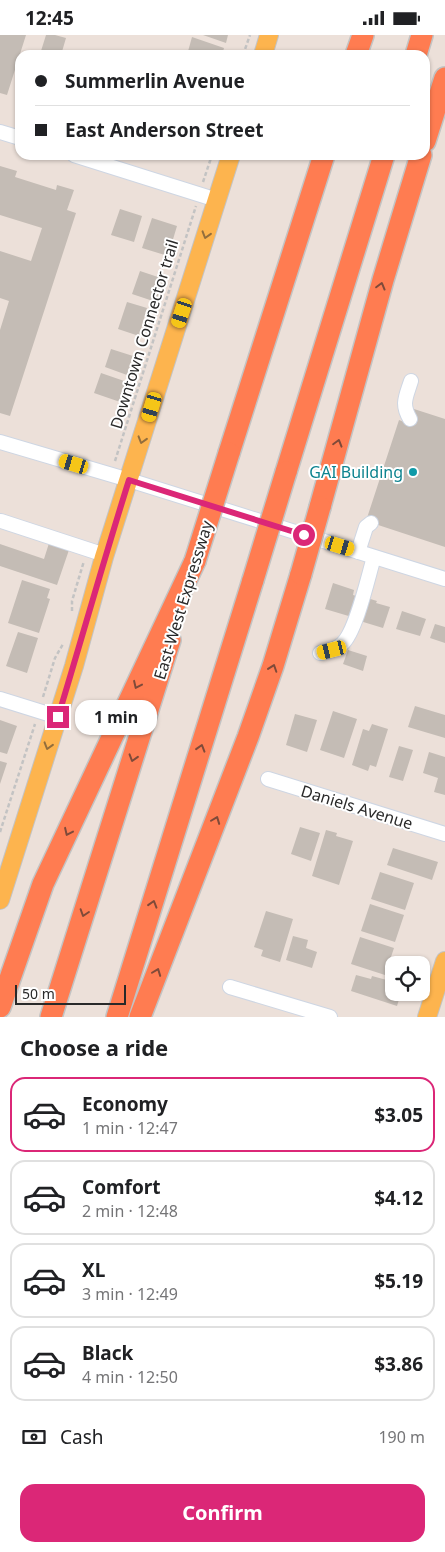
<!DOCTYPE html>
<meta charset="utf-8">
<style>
body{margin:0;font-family:"Noto Sans",sans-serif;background:#f6f6f6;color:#202124;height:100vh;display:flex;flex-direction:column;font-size:19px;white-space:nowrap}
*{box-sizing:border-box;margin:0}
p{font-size:16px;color:#757577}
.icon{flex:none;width:28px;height:28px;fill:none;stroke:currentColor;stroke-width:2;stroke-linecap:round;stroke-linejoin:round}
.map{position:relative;height:982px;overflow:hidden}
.drawer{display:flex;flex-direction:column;background:#fff;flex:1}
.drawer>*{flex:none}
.guide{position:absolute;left:15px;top:15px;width:415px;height:110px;border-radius:15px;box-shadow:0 1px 4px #0004;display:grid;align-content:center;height:110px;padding:0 20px;background:#fff}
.fabs{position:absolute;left:385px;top:921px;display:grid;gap:10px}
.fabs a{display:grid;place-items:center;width:45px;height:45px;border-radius:10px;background:#fff;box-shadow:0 1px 4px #0004;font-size:25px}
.scale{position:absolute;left:15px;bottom:12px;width:111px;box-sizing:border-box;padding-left:5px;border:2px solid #292929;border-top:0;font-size:14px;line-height:18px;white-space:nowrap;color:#292929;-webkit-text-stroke:4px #fff;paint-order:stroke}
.end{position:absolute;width:22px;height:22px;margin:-11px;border:6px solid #db2777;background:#fff;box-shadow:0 0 0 2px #fff}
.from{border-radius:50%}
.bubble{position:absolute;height:35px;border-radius:15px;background:#fff;box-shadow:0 1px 4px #0004;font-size:16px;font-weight:700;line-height:35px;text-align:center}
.car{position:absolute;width:15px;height:30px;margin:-15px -8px;border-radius:6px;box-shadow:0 0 4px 1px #0007;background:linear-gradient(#f5c518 24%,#345 0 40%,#f5c518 0 76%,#345 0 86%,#f5c518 0)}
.guide b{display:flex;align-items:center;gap:18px;height:48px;font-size:19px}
.guide b+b{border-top:1px solid #e0e0e0}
.guide i{width:12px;height:12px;background:#202124}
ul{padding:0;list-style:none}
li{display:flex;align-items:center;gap:15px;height:75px;margin:0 10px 8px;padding:0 10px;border:2px solid #e0e0e0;border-radius:15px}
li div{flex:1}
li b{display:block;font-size:19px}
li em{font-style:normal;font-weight:700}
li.active{border-color:#db2777}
li>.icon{width:45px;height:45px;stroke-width:1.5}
h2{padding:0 20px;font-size:22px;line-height:60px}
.pay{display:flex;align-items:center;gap:12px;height:55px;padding:0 20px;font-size:19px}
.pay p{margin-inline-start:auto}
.action{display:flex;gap:10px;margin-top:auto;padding:10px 20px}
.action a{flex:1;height:58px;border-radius:15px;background:#db2777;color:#fff;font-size:20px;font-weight:700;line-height:58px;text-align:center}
.status{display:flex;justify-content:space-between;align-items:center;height:35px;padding:0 25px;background:#fff;direction:ltr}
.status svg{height:14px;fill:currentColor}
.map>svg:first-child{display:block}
</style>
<div class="status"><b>12:45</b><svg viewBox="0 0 49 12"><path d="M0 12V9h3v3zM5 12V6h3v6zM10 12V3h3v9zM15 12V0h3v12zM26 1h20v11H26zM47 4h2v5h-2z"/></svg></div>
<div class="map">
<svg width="445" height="982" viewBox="0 0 445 982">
<rect width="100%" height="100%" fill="#ece0d9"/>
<path fill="#c4bcb5" d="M0,0H26L7,60L0,58Z
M46,0H55L66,3L61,20H52L41,16Z
M203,0H228L226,8Z
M192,2L224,13L222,20H187Z
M0,131L17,136L15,142L56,155L57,150L74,155L67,175L76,178L10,381L0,378V295L9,266L0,263V216L31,226L42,193L0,180Z
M120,174L142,181L134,207L111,200Z
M152,183L177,191L168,221L142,213Z
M140,236L164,244L156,267L132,259Z
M127,267L147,273L139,301L118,294Z
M111,314L133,321L127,340L105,332Z
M101,338L130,348L123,368L94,358Z
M414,374L445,384V512L366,486L399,385L409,389Z
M50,505L70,512L57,550L0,531V509L44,524Z
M22,545L50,554L47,563L50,564L39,598L8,588Z
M333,548L354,555L353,560L359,562L352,582L325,574Z
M367,563L377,566L376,568L390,572L383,593L360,586Z
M402,576L426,584L420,601L396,594Z
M435,589L445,592V608L430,603Z
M18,597L38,603L27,638L6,631Z
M348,615L367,621L363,636L343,629Z
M415,671L445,680V703L408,692Z
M333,676L357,684L344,723L320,715Z
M295,679L317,685L307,717L286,710Z
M0,685L17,691L7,719L0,717Z
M372,689L388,694L376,732L370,730L368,736L352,730L363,694L369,696Z
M399,711L413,715L403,746L389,742Z
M429,717L445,722V760L434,757L438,743L423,738Z
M0,726L7,728L0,749Z
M300,792L320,798L311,826L291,819Z
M326,795L337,798L336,801L353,806L339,850L312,841Z
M393,813L438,827L432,845L387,830Z
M380,837L414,848L405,875L371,864Z
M370,869L404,880L395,907L361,896Z
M266,876L293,884L280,927L261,921L263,915L254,912Z
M293,901L308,905L306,913L317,917L312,933L286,925Z
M360,902L394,913L385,940L351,929Z
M356,940L371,944L372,941L394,947V958H401L397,971L351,956Z"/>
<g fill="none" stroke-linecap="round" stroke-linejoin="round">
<defs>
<path id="minor" d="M0,97L20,103
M74,120L217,165
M410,384C401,369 406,362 411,346
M0,407L129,445L445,544
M1,486L105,520
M358,517L366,492L371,488
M320,618C328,616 336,615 342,609C356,597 368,542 374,522
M0,664L58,682
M268,744L445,799
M230,952L330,982"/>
<path id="major" d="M263,20L269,0
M0,865L74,631L104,522L231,120
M427,982L445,926"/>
<path id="highway" d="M356,20L363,0
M416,20L422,0
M425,106L445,43
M229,418L324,120
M286,437L384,120
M320,472L383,245L421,120
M0,972L43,849L195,526
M51,982L170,605
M117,982L253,545
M140,982L248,702L273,631L301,539"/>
</defs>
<use href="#minor" stroke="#ced6e3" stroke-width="16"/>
<use href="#major" stroke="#c3c3c3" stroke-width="20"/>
<use href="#highway" stroke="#c3c3c3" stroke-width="24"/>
<path stroke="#c3c3c3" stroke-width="2.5" stroke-dasharray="4 2.5" stroke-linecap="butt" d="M243,20L250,0
M203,147L212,120
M115,426L196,171
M72,576V566L84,526
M43,662L55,623L63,609
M0,797L35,689"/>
<use href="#minor" stroke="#fff" stroke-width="14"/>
<use href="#major" stroke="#fdb44e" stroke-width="18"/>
<use href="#highway" stroke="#ff7c51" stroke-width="21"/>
<defs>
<path id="highway-bridge" d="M195,526L229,418
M301,539L320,472
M253,545L286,437"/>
</defs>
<use href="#highway-bridge" stroke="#c3c3c3" stroke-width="24" stroke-linecap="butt"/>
<use href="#highway-bridge" stroke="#ff7c51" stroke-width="21"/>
</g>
<defs><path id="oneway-chevron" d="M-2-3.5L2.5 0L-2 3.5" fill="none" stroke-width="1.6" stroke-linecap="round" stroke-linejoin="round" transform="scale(1.25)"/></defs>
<g stroke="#936e3c">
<use href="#oneway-chevron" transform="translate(206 200) rotate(107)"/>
<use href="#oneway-chevron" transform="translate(142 405) rotate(107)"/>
<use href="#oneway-chevron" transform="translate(48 711) rotate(107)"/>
</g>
<g stroke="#7f4a39">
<use href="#oneway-chevron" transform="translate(381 251) rotate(-75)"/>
<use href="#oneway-chevron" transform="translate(338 408) rotate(-74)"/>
<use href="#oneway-chevron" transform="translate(273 633) rotate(-71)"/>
<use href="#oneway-chevron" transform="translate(137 650) rotate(115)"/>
<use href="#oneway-chevron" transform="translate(201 713) rotate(-73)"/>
<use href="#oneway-chevron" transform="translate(133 723) rotate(107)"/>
<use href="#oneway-chevron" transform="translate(216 785) rotate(-69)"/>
<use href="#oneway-chevron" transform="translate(68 797) rotate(115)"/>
<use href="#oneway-chevron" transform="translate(153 869) rotate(-73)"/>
<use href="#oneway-chevron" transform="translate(84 878) rotate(108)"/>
<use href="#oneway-chevron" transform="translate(157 937) rotate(-69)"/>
</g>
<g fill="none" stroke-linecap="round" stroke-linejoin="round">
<path stroke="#db2777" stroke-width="6" d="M58,682C82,603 104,524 129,445L304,500"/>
</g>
<circle fill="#0f9aa8" stroke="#fff" stroke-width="2" cx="413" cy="437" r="5"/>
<g text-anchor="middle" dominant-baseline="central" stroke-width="4" stroke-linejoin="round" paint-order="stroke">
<g font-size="16" fill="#292929" stroke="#fff">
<text transform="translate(144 299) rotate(-73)">Downtown Connector trail</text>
<text transform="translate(183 565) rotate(-73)">East-West Expressway</text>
<text transform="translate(357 772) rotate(17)">Daniels Avenue</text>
</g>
<g font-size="16" fill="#0d838f" stroke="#fff" text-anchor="end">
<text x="403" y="437">GAI Building</text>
</g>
</g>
</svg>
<div class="fabs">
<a><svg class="icon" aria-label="locate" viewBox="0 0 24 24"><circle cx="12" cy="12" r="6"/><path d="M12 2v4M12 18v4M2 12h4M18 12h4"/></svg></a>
</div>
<div class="scale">50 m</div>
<i class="end from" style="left:304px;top:500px"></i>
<i class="end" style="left:58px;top:682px"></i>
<div class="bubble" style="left:75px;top:665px;width:82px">1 min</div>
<i class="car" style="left:182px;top:278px;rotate:198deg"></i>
<i class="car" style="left:152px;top:372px;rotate:197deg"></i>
<i class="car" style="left:74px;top:429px;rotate:287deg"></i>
<i class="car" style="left:340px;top:511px;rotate:107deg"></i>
<i class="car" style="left:332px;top:615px;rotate:256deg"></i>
<div class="guide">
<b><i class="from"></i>Summerlin Avenue</b>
<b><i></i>East Anderson Street</b>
</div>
</div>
<section class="drawer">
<h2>Choose a ride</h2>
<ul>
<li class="active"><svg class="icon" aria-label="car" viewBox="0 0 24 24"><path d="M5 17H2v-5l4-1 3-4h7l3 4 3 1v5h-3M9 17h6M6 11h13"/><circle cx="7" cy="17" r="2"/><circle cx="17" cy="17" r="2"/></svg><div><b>Economy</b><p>1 min · 12:47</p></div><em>$3.05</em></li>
<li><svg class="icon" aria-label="car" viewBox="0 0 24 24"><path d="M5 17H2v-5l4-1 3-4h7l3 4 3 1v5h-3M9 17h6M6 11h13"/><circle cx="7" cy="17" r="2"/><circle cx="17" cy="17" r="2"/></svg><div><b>Comfort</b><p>2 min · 12:48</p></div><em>$4.12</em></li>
<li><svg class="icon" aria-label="car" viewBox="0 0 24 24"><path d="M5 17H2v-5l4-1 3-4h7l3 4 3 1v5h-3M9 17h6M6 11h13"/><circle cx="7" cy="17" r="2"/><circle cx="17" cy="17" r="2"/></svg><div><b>XL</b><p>3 min · 12:49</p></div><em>$5.19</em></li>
<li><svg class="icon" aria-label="car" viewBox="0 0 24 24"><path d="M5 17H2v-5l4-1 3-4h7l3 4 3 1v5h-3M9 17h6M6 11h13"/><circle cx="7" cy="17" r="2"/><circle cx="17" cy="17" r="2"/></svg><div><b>Black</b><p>4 min · 12:50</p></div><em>$3.86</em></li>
</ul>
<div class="pay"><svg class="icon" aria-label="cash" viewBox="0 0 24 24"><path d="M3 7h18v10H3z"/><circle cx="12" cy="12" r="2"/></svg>Cash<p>190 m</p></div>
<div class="action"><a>Confirm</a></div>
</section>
